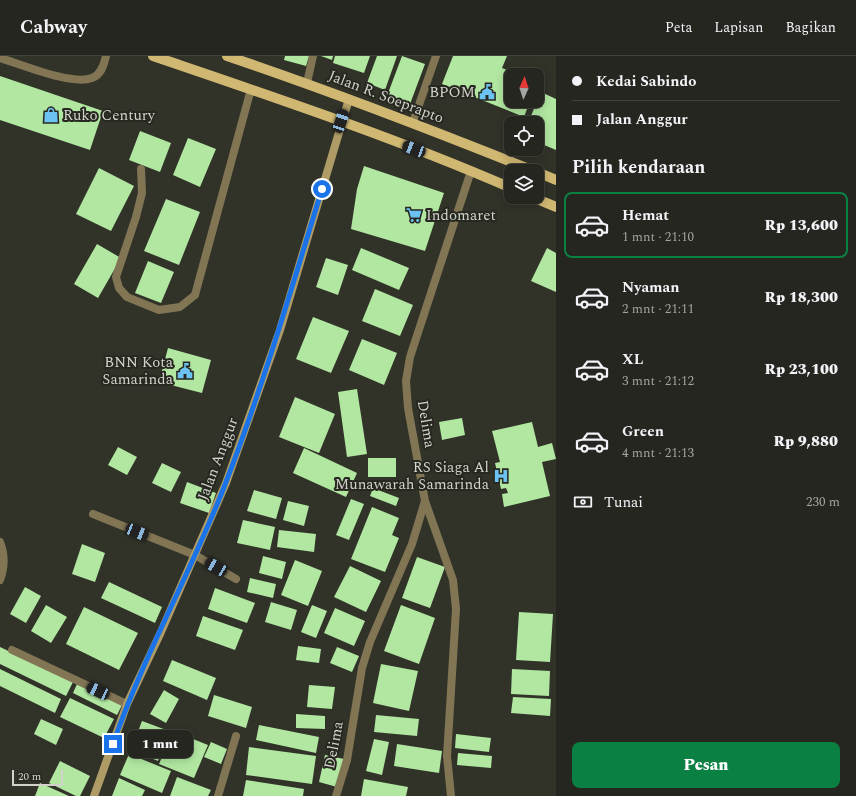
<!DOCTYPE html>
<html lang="id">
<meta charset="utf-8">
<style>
body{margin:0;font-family:Spectral,serif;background:#31322c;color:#f1f3f6;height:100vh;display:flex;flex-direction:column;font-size:15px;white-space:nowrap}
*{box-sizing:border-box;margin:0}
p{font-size:13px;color:#a3a5a4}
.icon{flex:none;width:22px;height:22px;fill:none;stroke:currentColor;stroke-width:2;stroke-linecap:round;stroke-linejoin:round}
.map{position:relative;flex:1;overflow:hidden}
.side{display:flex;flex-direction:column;background:#25261f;width:300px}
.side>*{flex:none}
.guide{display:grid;align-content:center;height:88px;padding:0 16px;background:#25261f}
.needle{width:26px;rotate:3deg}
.controls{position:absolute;left:504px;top:12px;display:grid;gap:8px}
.controls a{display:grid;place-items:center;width:40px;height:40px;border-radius:8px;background:#25261f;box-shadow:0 2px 10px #0003,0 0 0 1px #42433d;font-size:20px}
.scale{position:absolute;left:12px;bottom:10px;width:51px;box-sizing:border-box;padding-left:4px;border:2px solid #d1d2cc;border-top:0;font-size:11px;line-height:14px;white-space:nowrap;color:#d1d2cc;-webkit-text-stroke:3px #272920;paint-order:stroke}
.end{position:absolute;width:18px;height:18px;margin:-9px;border:5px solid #1a73e8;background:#fff;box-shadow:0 0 0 2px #fff}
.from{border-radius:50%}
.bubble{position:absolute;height:28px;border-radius:8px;background:#25261f;box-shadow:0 2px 10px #0003,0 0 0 1px #42433d;font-size:13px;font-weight:800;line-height:28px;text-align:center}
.car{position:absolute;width:12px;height:24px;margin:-12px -6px;border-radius:5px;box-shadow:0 0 3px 1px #0007;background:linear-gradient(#222 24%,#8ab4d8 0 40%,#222 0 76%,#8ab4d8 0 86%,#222 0)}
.guide b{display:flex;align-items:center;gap:14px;height:38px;font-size:15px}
.guide b+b{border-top:1px solid #42433d}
.guide i{width:10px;height:10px;background:#f1f3f6}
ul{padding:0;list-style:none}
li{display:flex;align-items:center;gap:12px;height:66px;margin:0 8px 6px;padding:0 8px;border:2px solid transparent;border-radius:8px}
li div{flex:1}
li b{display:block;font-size:15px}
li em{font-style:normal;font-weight:800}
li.on{border-color:#0b8043}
li>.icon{width:36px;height:36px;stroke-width:1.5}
h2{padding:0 16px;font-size:18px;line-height:48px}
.pay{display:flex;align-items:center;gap:10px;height:44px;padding:0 16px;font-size:15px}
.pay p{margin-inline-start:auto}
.action{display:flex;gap:8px;margin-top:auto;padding:8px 16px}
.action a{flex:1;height:46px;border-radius:8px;background:#0b8043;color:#fff;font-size:16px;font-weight:800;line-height:46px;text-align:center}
header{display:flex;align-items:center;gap:24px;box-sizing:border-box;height:56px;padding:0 20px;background:#25261f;border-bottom:1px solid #42433d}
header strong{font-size:19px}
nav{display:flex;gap:22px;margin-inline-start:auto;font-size:14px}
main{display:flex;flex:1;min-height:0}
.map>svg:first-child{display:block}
</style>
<header>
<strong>Cabway</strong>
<nav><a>Peta</a><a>Lapisan</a><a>Bagikan</a></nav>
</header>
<main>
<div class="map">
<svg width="556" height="740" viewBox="0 0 556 740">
<rect width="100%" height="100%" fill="#313329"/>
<path fill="#b1e7a1" d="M285,0H309L306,10L284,4Z
M321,0H333L332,4Z
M335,0H370L364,17L333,7Z
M377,0H397L385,34L367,27Z
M402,0L425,8L410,48L387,40Z
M453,0H507L502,12L520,19H511V45H530L524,61L442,28Z
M0,20L103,55L90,94L0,64Z
M541,36L556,43V94L537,86V67H528Z
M140,75L171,87L160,116L129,104Z
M188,82L216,93L200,131L173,119Z
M364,110L444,137L425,195L351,173L357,133Z
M99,112L134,130L111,175L76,158Z
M166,143L200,156L179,209L144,195Z
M97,188L121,202L98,242L74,228Z
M361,192L409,212L399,234L352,214Z
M547,192L556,197V236L531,225Z
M326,202L348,209L338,239L316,231Z
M148,205L174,216L161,247L135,237Z
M375,233L413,249L400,280L362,265Z
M313,261L349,275L331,317L296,303Z
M362,283L397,297L384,329L349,314Z
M168,292L211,304L202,337L159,326Z
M357,333L367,398L347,401L338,336Z
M295,341L335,358L319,397L279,381Z
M462,362L465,379L442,384L439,366Z
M532,366L538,391L552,387L556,403L542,406L550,440L504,451L502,438L508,437L506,432L501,433L495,407L500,406L492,375Z
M118,391L137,401L127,419L108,409Z
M304,392L357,417L346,441L293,417Z
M368,402H396V421H368Z
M162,407L181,416L171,436L152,427Z
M187,426L216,437L209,457L180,447Z
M373,432L399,442L396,450L370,440Z
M254,434L282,442L276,463L247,455Z
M351,443L364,448L349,484L336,479Z
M288,445L309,450L304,470L283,464Z
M372,451L399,462L392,479L399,482L385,516L351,503Z
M243,464L275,471L270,494L237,487Z
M279,474L316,478L314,496L277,491Z
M82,488L105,497L95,526L72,518Z
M263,500L286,506L282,523L259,517Z
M417,501L445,511L430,552L402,542Z
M295,504L322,515L308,550L281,539Z
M350,510L381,525L366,556L334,541Z
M250,522L276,528L273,542L247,536Z
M109,526L162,551L155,567L101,542Z
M25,531L41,540L26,567L10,558Z
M215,532L255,547L247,567L208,553Z
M271,546L297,554L291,574L265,566Z
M46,549L67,561L51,587L31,575Z
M312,549L327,555L316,582L301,576Z
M401,549L435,562L419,608L384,595Z
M84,551L138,577L119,614L66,588Z
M335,552L365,565L354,590L324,577Z
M519,556L553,558L550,606L516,604Z
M203,560L243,574L235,594L196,580Z
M298,590L321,593L319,607L296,604Z
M0,591L73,626L66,640L0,608Z
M337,591L359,600L352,616L330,607Z
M172,604L216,622L207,644L163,625Z
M381,608L418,615L409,655L373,647Z
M0,613L61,643L55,657L0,630Z
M512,613L550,615L549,640L511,638Z
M77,628L122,649L117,659L73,637Z
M309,629L335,631L332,653L307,651Z
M164,634L179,643L166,667L150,658Z
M214,639L252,651L246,672L208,660Z
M513,641L551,643L550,660L511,657Z
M70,642L114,663L104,682L60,661Z
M296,658L325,660V673L296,672Z
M376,659L419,663L417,680L374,676Z
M41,663L63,673L56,689L34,678Z
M142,665L169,675L158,705L131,694Z
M259,669L319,681L316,697L256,684Z
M173,675L208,689L194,722L159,708Z
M456,678L491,682L489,696L455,692Z
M374,683L389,686L382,719L366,715Z
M211,686L227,693L221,708L204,701Z
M397,688L442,695L439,717L394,710Z
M249,691L316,700L312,728L246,719Z
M458,697L492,700L491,712L457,709Z
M129,698L171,715L162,737L120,719Z
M325,699L344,703L337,731L319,726Z
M60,705L90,720L80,740H76L49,727Z
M177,721L211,734L208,740H170Z
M119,722L145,734L142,740H112Z
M364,723L408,731L406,740H361Z
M246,724L304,733L303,740H243Z
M40,727L69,740H35Z"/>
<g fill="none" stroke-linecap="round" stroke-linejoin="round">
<path stroke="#817554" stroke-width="8" d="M0,2C21,8 72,30 92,22C101,19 104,9 106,0
M0,486C5,499 5,511 0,524"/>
<path stroke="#817554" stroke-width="8" d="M307,27L313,0
M413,66L436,0
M141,113L142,137L136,161L116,221L119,232L127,241L159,254L180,251L195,239L251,33
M425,445L453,524L456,553L447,700L451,740
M93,458L195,499L236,523
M12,594L127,648
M218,740L236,680
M336,740L347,704L362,612L370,586L412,488L425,445L408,352L406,325L410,301L471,115"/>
<path stroke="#ae9b65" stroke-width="8" d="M94,740L127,648L161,576L226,427L280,274L349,43"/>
<path stroke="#d1b872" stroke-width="10" d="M153,0C273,41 394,81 511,132
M227,0C331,35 432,74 534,115
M537,116L556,124
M532,141L556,151"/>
</g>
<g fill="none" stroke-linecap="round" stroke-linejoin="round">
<path stroke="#1a73e8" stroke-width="5" d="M113,688C144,598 192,515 226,426C263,330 292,231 322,133"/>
</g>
<defs>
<symbol id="civic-bare" viewBox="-9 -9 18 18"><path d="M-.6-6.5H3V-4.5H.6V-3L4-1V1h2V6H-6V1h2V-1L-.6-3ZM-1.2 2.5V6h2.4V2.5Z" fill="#6cc3f2" stroke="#272920" stroke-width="2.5" paint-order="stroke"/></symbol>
<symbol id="shop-bare" viewBox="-9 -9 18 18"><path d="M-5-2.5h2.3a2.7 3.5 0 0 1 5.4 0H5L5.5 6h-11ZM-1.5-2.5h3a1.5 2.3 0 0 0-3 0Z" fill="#6cc3f2" stroke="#272920" stroke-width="2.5" paint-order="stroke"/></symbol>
<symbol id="supermarket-bare" viewBox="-9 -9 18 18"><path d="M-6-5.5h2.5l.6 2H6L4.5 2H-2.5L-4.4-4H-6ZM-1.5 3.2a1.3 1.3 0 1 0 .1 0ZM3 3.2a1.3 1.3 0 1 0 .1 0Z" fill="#6cc3f2" stroke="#272920" stroke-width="2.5" paint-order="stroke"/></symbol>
<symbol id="hospital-bare" viewBox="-9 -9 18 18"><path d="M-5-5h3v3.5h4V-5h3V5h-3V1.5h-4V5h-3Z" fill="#6cc3f2" stroke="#272920" stroke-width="2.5" paint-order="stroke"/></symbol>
</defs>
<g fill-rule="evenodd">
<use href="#civic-bare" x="476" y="25" width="22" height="22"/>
<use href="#shop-bare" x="40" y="48" width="22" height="22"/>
<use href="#supermarket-bare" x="403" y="148" width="22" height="22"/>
<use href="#civic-bare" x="174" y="304" width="22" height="22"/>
<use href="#hospital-bare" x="490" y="409" width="22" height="22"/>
</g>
<g text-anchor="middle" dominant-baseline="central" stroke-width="4" stroke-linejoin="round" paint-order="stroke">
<g font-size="15" fill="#d1d2cc" stroke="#272920" text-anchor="end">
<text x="475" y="36">BPOM</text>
<text x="63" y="59" text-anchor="start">Ruko Century</text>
<text x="426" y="159" text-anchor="start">Indomaret</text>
<text x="173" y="306">BNN Kota<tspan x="173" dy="17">Samarinda</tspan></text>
<text x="489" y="411">RS Siaga Al<tspan x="489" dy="17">Munawarah Samarinda</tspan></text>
</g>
<g font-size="15" fill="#d1d2cc" stroke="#272920">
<text transform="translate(386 41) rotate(21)">Jalan R. Soeprapto</text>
<text transform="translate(426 368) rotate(81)">Delima</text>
<text transform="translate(218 403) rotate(-69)">Jalan Anggur</text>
<text transform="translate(334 689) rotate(-79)">Delima</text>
</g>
</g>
</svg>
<div class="controls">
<a><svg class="needle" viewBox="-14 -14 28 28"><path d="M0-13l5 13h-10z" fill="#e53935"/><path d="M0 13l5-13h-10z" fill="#a3a5a4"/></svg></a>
<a><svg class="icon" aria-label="locate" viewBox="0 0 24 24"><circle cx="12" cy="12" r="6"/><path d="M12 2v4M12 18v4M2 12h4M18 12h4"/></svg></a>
<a><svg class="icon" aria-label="layers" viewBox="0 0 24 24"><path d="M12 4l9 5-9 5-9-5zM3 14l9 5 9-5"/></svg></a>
</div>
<div class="scale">20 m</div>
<i class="end from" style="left:322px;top:133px"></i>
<i class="end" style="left:113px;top:688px"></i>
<div class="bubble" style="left:127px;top:674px;width:66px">1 mnt</div>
<i class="car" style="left:341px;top:65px;rotate:18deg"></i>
<i class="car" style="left:414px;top:93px;rotate:291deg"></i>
<i class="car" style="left:137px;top:476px;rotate:112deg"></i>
<i class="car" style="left:216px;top:511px;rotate:300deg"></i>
<i class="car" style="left:98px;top:635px;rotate:295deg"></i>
</div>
<section class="side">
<div class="guide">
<b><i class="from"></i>Kedai Sabindo</b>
<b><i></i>Jalan Anggur</b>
</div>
<h2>Pilih kendaraan</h2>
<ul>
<li class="on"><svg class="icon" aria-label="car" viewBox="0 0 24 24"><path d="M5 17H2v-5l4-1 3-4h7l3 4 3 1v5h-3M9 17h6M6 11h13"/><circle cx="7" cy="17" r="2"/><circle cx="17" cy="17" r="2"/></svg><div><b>Hemat</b><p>1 mnt · 21:10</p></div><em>Rp 13,600</em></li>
<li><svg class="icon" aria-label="car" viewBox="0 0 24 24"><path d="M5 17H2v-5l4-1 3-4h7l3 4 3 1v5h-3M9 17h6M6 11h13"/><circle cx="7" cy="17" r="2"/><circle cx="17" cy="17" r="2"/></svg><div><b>Nyaman</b><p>2 mnt · 21:11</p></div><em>Rp 18,300</em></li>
<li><svg class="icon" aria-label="car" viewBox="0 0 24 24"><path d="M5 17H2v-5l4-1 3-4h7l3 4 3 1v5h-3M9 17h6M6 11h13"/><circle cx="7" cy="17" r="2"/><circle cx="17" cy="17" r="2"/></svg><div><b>XL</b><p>3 mnt · 21:12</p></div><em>Rp 23,100</em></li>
<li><svg class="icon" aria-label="car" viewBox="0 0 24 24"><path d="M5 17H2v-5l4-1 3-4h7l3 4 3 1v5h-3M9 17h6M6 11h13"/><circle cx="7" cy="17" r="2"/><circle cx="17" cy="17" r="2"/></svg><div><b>Green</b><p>4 mnt · 21:13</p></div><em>Rp 9,880</em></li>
</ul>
<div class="pay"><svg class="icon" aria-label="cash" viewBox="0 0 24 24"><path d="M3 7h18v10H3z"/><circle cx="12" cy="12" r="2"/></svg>Tunai<p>230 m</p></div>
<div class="action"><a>Pesan</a></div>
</section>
</main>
